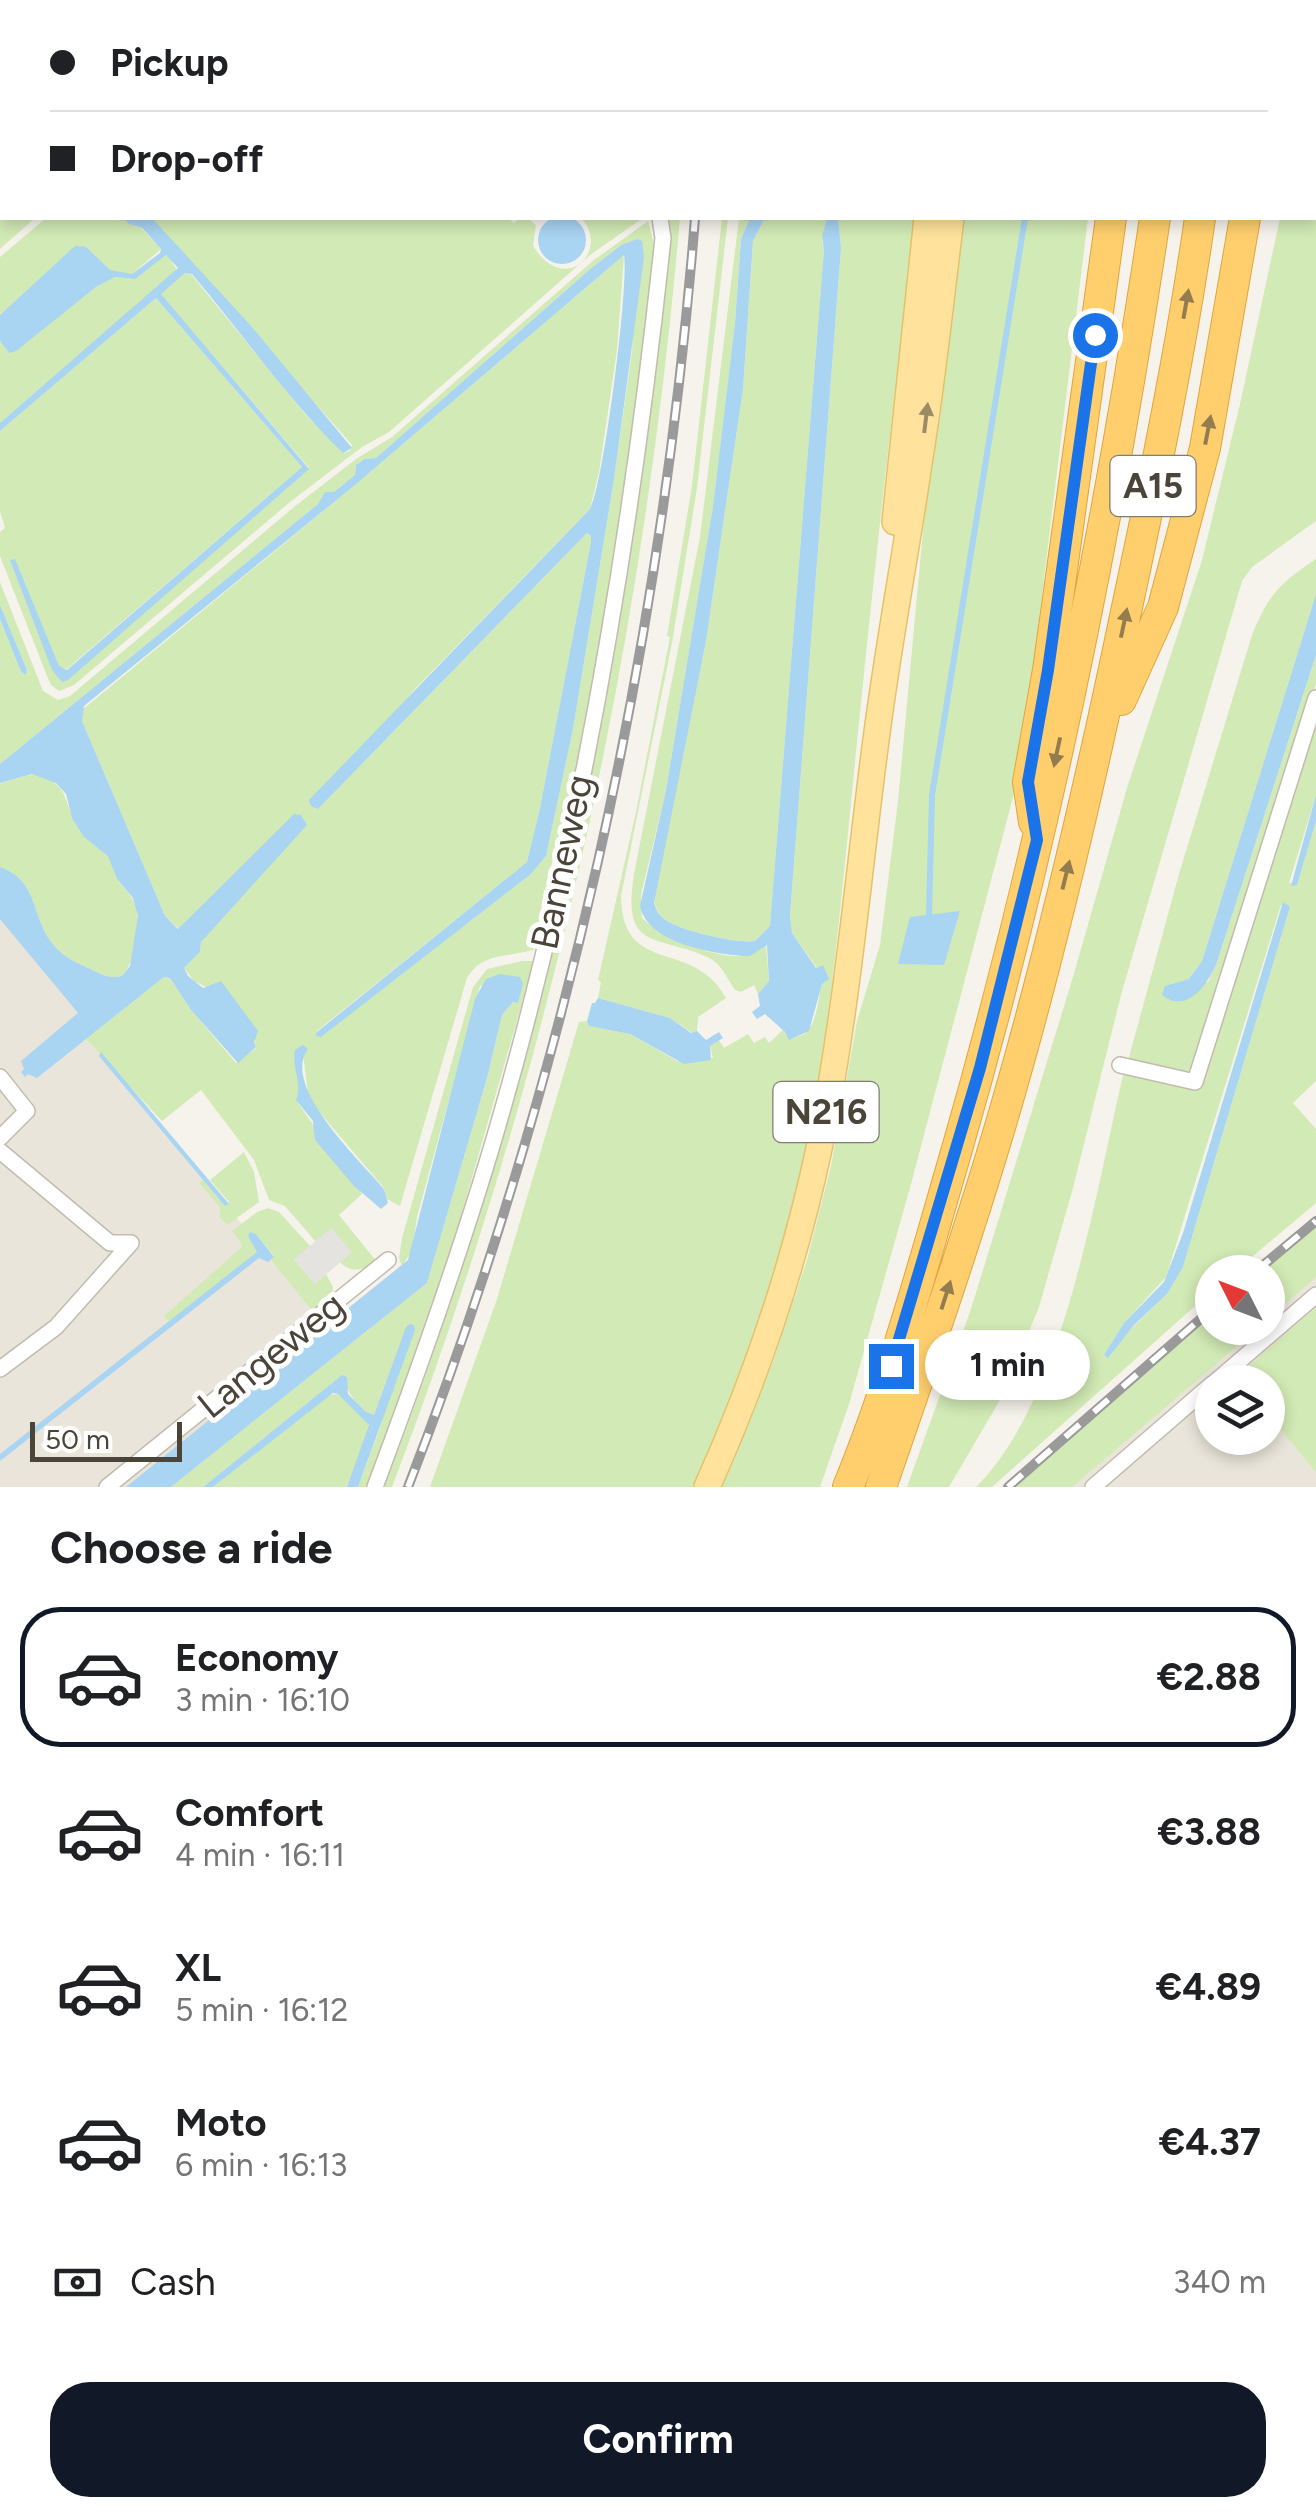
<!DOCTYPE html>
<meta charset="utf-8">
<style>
body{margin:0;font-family:Figtree,sans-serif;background:#f2f2f2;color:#202124;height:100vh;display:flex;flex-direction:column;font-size:38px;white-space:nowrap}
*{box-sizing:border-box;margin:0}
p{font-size:32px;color:#757577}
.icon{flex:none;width:55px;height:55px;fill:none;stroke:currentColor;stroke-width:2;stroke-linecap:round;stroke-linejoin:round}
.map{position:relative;height:1487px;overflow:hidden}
.sheet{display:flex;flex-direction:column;background:#fff;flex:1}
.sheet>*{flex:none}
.guide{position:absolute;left:0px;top:0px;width:1318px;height:220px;box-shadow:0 5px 15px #0003;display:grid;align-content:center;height:220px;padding:0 50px;background:#fff}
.needle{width:65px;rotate:312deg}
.controls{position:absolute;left:1195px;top:1255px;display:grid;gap:20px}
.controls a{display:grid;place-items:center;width:90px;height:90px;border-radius:50%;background:#fff;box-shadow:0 5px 15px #0003;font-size:50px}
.scale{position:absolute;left:30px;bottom:25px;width:152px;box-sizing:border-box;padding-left:10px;border:5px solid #4b4439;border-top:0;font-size:28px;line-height:35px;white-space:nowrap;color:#4b4439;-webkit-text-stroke:8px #fff;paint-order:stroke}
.end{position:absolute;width:45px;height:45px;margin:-22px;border:12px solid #1a73e8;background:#fff;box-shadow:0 0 0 5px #fff}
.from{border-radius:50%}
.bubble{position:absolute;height:70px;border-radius:35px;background:#fff;box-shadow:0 5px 15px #0003;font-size:32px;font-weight:700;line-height:70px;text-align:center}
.guide b{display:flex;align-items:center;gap:35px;height:95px;font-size:38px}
.guide b+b{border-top:2px solid #e0e0e0}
.guide i{width:25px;height:25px;background:#202124}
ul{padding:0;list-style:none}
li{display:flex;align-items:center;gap:30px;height:140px;margin:0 20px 15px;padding:0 30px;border:5px solid transparent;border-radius:40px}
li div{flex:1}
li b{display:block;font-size:38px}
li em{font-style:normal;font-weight:700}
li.on{border-color:#111827}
li>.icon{width:90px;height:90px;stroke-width:1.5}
h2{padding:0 50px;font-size:45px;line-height:120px}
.pay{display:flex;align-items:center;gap:25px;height:110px;padding:0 50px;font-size:38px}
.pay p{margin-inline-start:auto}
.primary-button{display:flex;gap:20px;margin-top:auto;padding:20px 50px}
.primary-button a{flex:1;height:115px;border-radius:40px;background:#111827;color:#fff;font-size:40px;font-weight:700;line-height:115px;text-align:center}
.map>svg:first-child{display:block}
</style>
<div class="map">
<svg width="1316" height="1487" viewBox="0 0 1316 1487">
<rect width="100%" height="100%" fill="#f6f3ec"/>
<path fill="#eae5da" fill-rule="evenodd" d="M0,901L88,1014L104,1059L334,1334L147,1487H0Z
M1316,1273V1487H1063L1252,1328H1268V1314ZM1212,1382H1268V1438H1212Z"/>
<path fill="#e6e2dd" d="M0,0H647L2,2Z"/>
<path fill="#d2eab5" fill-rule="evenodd" d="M0,0H315L2,2V55Z
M1310,0H1316V521L1252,567L1242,581L1121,995L1073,1188L1039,1307L1004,1393L949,1487H907L971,1309L1073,977L1127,788L1202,560L1240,404L1280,218H1315V2Z
M0,70L2,218H35L0,249Z
M46,218H123L129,224L141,228L161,249L132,274L111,271L75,247L0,315V257Z
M152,218H507L514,223L520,218H528L536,225L533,246C566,298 611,249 581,218H643L590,255L389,432L362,447L290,502L74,685L59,691L51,685L47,676L0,556V532L5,528L0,511V431L156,298L302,467L67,669L59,667L14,558L62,682L309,468L160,294L185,273L191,274L304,413L343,453L350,451L352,445Z
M670,218H680C643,651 548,1080 392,1487H384C436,1356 477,1221 515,1085C592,801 645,511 670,218Z
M722,218H728L697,488L672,643L621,896C622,978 693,937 726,998L698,1017L697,1031L694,1034L670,1018L598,998L601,982L598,980L636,812L670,637L667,636L692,486Z
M739,218H750L741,239L735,323L713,506L666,790L641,895L642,918C663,938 716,959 745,956C753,955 760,949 766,945L769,981L758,994L754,985L741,992L735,990C728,980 722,965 711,959C659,933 621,955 634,874L700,537Z
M765,218H827L822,241L824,250L770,926L755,941C736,943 675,931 662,917C656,911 654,903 654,895L706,641L743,389L753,241Z
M838,218H916C895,385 876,553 859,722C847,840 837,958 820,1076C799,1217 753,1357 694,1487H430L497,1299L579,1022L587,1021L590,1026L630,1034L677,1061L713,1058L710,1046L719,1040L724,1048L748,1034L754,1043L765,1037L769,1043L783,1030L790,1039C795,1037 801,1036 806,1033C818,1023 822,981 822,966L817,968L792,933L790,916L841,248Z
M964,218H1088L1021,767L911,1184L849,1404L820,1487H721L773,1362L807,1260L831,1166L857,1021L880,945L898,801L924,520Z
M648,221L655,248L642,368L599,645L572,786L542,901L536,949C510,958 483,951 467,978L400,1206L387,1199L384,1188L309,1100L303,1054L294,1057L300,1090L297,1097L298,1103L362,1194L339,1215L377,1262C363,1270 352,1274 340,1262L351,1252L331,1229L316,1242L285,1206L269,1200L254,1160L201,1090L162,1121L86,1039L164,977L170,978L191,1010L236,1063L256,1048L254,1039L208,988L194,981L184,968L200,952L201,942L294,815L179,929L165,916L82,721V710L355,485L624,255L617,350L599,472L590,509L414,690L318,809L587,533L591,536V542L540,808L527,862L317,1031L319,1037L531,874L546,856L573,729L614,479L632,351L637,239L621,245L589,270L376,458L363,459L356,465L355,475L334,492H325L318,504L0,764V619L21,672L26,675L27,670L0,605V582L43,691L58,700L70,696L294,507L356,459L392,437L594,260Z
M164,255L168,256L177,270L0,423V341L9,353L96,287L115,277L135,279Z
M1316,559V594L1202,961L1189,979L1166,986L1208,982L1216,965L1316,655V684L1196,1064L1186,1073L1128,1061L1179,874L1252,635C1268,595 1281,582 1316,559Z
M1316,713V795L1289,883L1297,884L1316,821V1081L1293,1103L1316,1129V1203L1234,1272H1212V1291L992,1487H976C1064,1400 1095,1195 1123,1075L1127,1073L1198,1090ZM1281,905L1290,907L1183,1267L1167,1294L1104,1355L1124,1323L1166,1277Z
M33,774C72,782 61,803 80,829C88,841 102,846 108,855C112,862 113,870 116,877C121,887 130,892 134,902C143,922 136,961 122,976C106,980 98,972 84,966C21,940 51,885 0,867V783Z
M522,961H534L451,1251L418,1343L421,1349L368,1487H358L380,1428L406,1328L374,1415C357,1409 348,1393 342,1375L203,1487H171L427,1283L487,1078L502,1015L513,1002L518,1003L522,985L480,986L417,1217L412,1251L402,1266L399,1258L402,1238L473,987L487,969Z
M244,1152L254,1172L259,1202L227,1225L220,1217V1207L199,1183L203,1180L225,1206L229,1202L210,1180Z
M268,1208L279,1212L310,1246L295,1260L314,1283L326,1274L333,1287L332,1298L315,1314L271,1260L274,1256L256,1234L248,1236L257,1252L169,1322L164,1316L243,1246L232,1231L257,1212Z
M1316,1222V1277L1268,1319V1272H1256Z
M1316,1308V1472L1268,1414V1382H1242L1237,1376Z
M1212,1309V1328H1258L1072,1487H1002Z
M338,1394L367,1421L370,1429L347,1487H213L329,1395Z"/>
<path fill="#e5e3e0" d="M331,1228L352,1252L315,1284L294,1259Z"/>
<path fill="#a9d4f2" d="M538 240a24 24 0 1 1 48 0a24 24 0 1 1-48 0Z
M123,218H152L251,326L352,448L343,453C287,399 242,333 192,274L185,273L161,294L309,469L68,680L62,682L52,670L10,560L15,559L59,666L67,670L302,467L156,298L0,431V423L178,268L166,255L135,279L115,277L96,287L16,351L9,353L0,341V315L75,246L86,247L110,270L132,274L160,253L161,249L142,228L129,224Z
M750,218H765L753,241L743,389L706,641L654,903C656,908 657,913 662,917C674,930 737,944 755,941L770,926L824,250L822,236L827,218H838L841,248L790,916L792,933L816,968L823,965L829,979L822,984L809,1031L789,1040L785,1032L765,1014L757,1019L752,1012L760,1006L758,994L769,981L767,945L750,956H742C710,953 648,943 640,906L666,790L713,506L735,323L741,239Z
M637,239L642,241L644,257L614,479L573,729L546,856L531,874L321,1037L316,1036L317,1032L527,862L540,808L591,542V536L587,533L318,809L311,806L309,800L590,509C604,482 629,286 624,255L355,485L84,706L82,721L165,916L178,929L294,814L301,815L307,825L201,942L200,952L184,968L188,976L203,988L221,981L258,1031L254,1042L256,1047L238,1063L191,1010L170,978L164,977L37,1078L28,1074L25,1077L21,1072L24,1069L21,1061L78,1013L0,919V867C51,885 21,940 84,966C98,972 106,980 122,976L130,966L138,916L133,898L117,879L108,856L84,837L72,818L66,794L56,783L32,774L0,783V764L318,504L325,492H334L355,475L356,465L364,459L376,458L589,270L621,245Z
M1316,594V655L1216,965C1207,985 1186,1015 1162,995L1165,986L1189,979L1202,961Z
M0,605L27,670L26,675L21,672L0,619Z
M1316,795V821L1297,885L1291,886Z
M1283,902L1290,907L1183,1267L1167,1294L1134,1325L1108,1358L1104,1355L1124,1323L1164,1282L1183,1233Z
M960,911L944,965L898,964L910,917Z
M500,974L520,977L523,984L518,1003L513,1002L502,1015L487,1078L427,1283L171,1487H126L408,1260L475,999L486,979Z
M598,998L670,1018L691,1033L697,1031L706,1040L719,1032L723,1038L710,1046L711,1060L684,1064L630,1034L589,1026L587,1021L592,1003H595Z
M303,1045L308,1049C280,1086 361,1161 384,1189L388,1203L381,1209L354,1186L315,1140L313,1121L296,1100C303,1083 291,1067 295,1050Z
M101,1052L229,1204L225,1206L109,1068L99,1056Z
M250,1232L256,1234L274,1257L268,1262L259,1258L0,1461V1454L257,1252L248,1236Z
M410,1324L414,1325L415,1330L358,1487H347L369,1425L338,1394L333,1393L213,1487H203L342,1375L347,1377L348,1394L365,1411L374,1415L406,1327Z"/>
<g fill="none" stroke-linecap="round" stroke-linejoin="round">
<path stroke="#a9d4f2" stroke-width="6" d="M1057,2V0
M929,915L932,795L1025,218"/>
<defs>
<path id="minor" d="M1120,1065L1195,1082L1316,698
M0,1077L27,1111L0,1138
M0,1151L110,1243H131
M0,1369L56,1327L131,1243
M1215,1382L1316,1295
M107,1487L388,1260
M375,1487C421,1364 465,1241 501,1115C583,830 632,532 663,238L660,218
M1093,1487L1212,1384"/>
<path id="primary" d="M955,2L956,0
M983,2V0
M895,522L927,218
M707,1487C757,1376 795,1263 820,1144C848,1006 859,864 878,725C890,636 907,546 920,457C933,377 941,297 951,218"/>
<path id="motorway" d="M1140,2V0
M1186,2L1187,0
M1231,2L1232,0
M1277,2V0
M1121,700L1163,607L1205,448L1245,218
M1034,822L1028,782L1048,670L1111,218
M848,1487C893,1378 924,1262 957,1149C1045,844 1108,532 1155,218
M881,1487C922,1368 964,1248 1000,1127C1050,958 1090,785 1126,612C1154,481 1181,350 1200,218"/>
</defs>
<use href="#minor" stroke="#c2bbae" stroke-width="18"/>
<use href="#primary" stroke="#e6c16a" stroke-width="28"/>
<use href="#motorway" stroke="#e0a43c" stroke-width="32"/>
<use href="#minor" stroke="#fff" stroke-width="15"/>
<use href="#primary" stroke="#ffe39c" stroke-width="25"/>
<use href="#motorway" stroke="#ffcf6e" stroke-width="30"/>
<defs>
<path id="rail" d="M707,2V0
M1255,1272L1316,1221
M408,1487C565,1083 661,650 695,218
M1008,1487L1212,1309"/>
</defs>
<use href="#rail" stroke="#9a9a9a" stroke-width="10"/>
<use href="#rail" stroke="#fff" stroke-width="6" stroke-dasharray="19" stroke-linecap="butt"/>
</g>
<defs><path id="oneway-solid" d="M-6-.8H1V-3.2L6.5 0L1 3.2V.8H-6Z" transform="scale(2.5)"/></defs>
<g fill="#937c4e">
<use href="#oneway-solid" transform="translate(1186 304) rotate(-80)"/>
<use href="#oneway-solid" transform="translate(1208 430) rotate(-79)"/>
<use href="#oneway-solid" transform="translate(1124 623) rotate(-78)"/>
<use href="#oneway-solid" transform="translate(1057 752) rotate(102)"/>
<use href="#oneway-solid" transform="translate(1066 875) rotate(-76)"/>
<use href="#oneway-solid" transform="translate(946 1295) rotate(-72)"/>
</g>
<use fill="#9c8c66" href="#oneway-solid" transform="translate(926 418) rotate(-83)"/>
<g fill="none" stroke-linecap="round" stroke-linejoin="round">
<path stroke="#1a73e8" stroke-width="12" d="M891,1366L980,1068L1037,840L1028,782L1048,670L1095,335"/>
</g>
<g text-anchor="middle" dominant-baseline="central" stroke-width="10" stroke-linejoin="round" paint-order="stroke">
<g fill="#fff" stroke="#817c74" stroke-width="2.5">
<rect x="1110.5" y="456" width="85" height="60" rx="8"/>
<rect x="773.5" y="1082" width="105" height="60" rx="8"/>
</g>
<g font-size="35" font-weight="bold" fill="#4b4439">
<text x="1153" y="486">A15</text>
<text x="826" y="1112">N216</text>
</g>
<g font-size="38" fill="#4b4439" stroke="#fff">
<text transform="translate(562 862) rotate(-78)">Banneweg</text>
<text transform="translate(271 1355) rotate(-39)">Langeweg</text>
</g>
</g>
</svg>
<div class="controls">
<a><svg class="needle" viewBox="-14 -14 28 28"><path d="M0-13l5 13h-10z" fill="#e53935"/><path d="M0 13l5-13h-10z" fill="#757577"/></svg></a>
<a><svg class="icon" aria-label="layers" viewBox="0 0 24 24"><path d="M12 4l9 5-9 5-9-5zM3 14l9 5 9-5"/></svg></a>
</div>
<div class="scale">50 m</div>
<i class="end from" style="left:1095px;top:335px"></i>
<i class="end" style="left:891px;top:1366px"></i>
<div class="bubble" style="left:925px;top:1330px;width:165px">1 min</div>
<div class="guide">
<b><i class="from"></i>Pickup</b>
<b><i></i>Drop-off</b>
</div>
</div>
<section class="sheet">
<h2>Choose a ride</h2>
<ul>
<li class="on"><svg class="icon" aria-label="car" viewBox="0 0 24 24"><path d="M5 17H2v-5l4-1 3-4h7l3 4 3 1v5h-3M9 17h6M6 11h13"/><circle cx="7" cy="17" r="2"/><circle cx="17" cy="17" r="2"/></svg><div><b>Economy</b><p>3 min · 16:10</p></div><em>€2.88</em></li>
<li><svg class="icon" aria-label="car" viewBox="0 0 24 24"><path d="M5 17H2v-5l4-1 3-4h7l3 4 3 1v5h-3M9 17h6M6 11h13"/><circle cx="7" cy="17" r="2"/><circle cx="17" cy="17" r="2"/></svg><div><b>Comfort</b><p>4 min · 16:11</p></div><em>€3.88</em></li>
<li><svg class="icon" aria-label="car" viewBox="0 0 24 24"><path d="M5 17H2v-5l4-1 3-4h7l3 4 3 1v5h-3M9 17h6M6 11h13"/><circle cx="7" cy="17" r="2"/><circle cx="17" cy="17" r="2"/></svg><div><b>XL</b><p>5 min · 16:12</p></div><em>€4.89</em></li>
<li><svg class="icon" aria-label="car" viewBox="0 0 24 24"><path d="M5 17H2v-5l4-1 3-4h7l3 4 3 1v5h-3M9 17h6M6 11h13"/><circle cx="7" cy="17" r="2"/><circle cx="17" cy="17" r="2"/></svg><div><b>Moto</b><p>6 min · 16:13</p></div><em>€4.37</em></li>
</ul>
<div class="pay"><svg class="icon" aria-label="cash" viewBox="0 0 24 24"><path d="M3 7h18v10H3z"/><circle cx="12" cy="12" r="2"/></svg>Cash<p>340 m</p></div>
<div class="primary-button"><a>Confirm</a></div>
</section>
